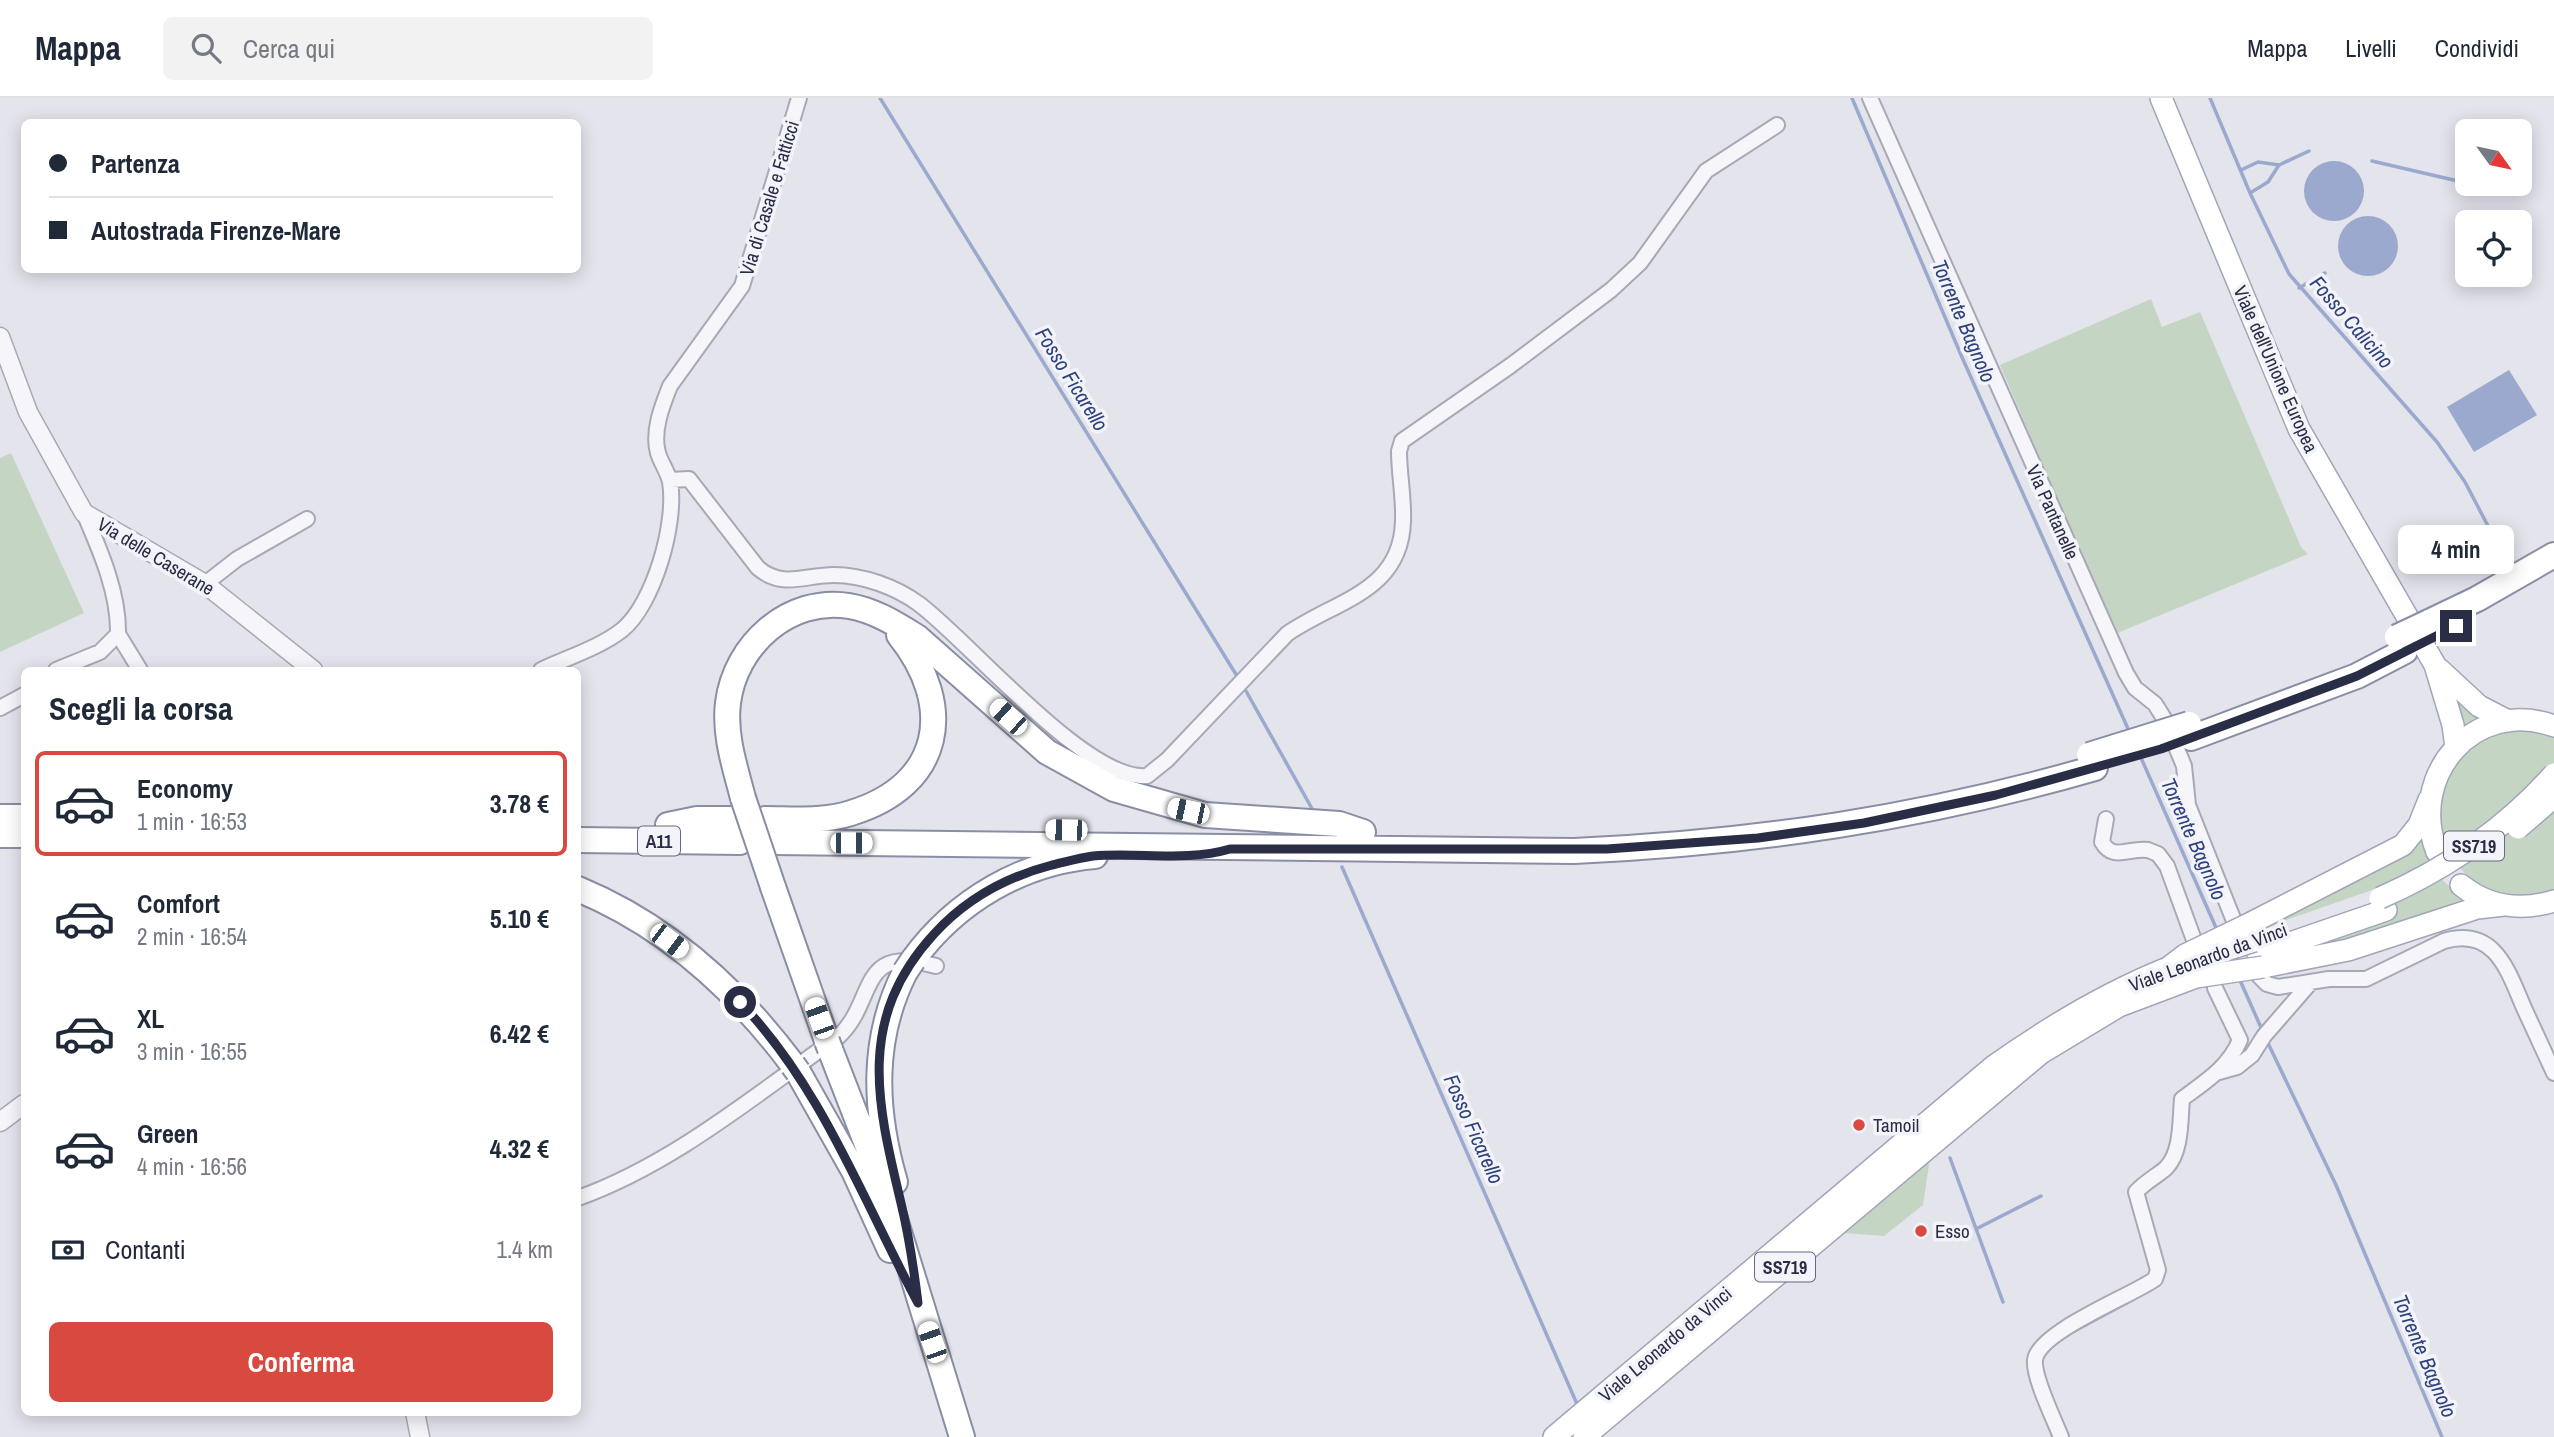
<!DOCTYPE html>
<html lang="it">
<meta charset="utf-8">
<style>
body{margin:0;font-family:"Archivo Narrow",sans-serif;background:#f2f2f3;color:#1f2937;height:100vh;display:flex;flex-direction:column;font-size:26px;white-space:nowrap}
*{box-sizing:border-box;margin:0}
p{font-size:23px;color:#747a83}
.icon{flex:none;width:38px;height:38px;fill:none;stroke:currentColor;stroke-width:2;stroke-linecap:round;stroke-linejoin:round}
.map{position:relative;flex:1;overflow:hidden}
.drawer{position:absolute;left:21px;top:569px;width:560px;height:749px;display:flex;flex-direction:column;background:#fff;border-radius:10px;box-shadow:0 4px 18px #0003}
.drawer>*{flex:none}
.top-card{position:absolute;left:21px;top:21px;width:560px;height:154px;border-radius:10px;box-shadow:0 4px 18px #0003;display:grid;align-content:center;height:154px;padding:0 28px;background:#fff}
.needle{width:46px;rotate:123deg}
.controls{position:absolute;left:2455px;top:21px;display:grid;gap:14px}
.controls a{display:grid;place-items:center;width:77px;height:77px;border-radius:10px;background:#fff;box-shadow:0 4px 18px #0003;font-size:35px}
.end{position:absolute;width:32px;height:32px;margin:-16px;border:9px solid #292d45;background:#fff;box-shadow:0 0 0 4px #fff}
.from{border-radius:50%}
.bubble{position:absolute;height:49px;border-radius:10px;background:#fff;box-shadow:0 4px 18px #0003;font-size:23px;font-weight:700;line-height:49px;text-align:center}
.car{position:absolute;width:21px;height:42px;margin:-21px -10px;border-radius:9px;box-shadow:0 0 5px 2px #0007;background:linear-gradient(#fff 24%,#345 0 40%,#fff 0 76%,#345 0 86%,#fff 0)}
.top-card b{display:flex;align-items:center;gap:24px;height:66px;font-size:26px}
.top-card b+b{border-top:2px solid #e0e1e3}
.top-card i{width:18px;height:18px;background:#1f2937}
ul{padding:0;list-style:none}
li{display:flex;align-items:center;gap:21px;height:105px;margin:0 14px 10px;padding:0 14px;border:4px solid transparent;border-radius:10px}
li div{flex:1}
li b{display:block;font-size:26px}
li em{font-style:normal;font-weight:700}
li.current{border-color:#d84940}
li>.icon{width:63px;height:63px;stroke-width:1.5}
h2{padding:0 28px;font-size:32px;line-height:84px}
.pay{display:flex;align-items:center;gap:18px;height:77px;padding:0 28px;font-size:26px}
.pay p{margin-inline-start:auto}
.action{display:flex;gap:14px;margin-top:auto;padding:14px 28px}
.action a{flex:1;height:80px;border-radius:10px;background:#d84940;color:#fff;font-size:28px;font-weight:700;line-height:80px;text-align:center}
header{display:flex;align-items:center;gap:42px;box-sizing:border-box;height:98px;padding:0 35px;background:#fff;border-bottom:2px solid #e0e1e3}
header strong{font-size:33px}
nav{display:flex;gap:38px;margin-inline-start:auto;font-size:24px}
.search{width:490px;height:63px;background:#f2f2f3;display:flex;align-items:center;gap:18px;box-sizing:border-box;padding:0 24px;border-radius:10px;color:#747a83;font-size:26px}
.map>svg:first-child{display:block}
</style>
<header>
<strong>Mappa</strong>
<div class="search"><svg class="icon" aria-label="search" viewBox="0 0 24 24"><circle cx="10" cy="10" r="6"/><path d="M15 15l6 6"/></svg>Cerca qui</div>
<nav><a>Mappa</a><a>Livelli</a><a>Condividi</a></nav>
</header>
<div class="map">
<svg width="2554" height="1339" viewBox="0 0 2554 1339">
<rect width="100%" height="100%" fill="#e3e4ec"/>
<path fill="#c4d6c3" d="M2151,201L2162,229L2200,214L2301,449L2308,456L2115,536L2000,267Z
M11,355L84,515L0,554V360Z
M2454,597L2479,620L2462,630Z
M2516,632L2554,637V793C2424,826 2397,650 2516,632Z
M2420,740L2439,779L2467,804L2396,832L2277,860L2389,819L2375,791L2266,829Z
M1930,1060L1923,1107L1884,1138L1844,1135Z"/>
<path fill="#9ba9ce" d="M2304 93a30 30 0 1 1 60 0a30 30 0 1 1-60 0Z
M2338 148a30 30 0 1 1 60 0a30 30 0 1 1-60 0Z
M2509,272L2537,317L2474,354L2447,309Z"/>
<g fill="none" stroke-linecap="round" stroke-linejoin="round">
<path stroke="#9ba9ce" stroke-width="3.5" d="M880,0L1237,578
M1852,0L1961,257L2129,633
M2210,0L2250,95L2289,176L2437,344L2465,384L2500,451
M2372,63L2462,84
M2241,72L2258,64L2279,67
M2250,95L2268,84L2279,67L2309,53
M2299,190L2325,175
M1246,593L1315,716
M2138,653L2217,832
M1342,769L1577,1306
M2239,880L2263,934
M2266,941L2336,1087L2442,1339
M1950,1060L2003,1204
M1976,1131L2041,1098
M2067,1237L2134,1201"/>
<defs>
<path id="minor" d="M1870,0L2126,575L2135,590L2155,606L2165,622L2184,668L2188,707L2234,823
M670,382L689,381L758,470C783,491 804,477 834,477C863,477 896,489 919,506C969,543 1087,684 1147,678L1167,662L1287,536C1336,502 1401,494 1403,423C1404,400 1399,376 1399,353L1402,343L1510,268L1611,192L1640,165L1706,73L1777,27
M205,486L237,461L307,421
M118,536L140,572
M56,572L100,554L118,536C119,495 100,452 84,415
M541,572C566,560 599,550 622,532C654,506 677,424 670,384C668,374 661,365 658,355C652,333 662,308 670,288L742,188L799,0
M0,610L24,597
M2106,721L2102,744C2113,764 2130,749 2148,752L2158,756L2167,768L2194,842
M2259,878L2267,886L2278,889L2329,881H2366L2444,843C2495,828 2508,873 2524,910C2534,932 2544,953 2554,975
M2219,974L2237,969L2252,957L2264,938L2311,884
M578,1100C673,1066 755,997 838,939C877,904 856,845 936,868
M2061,1339C2054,1321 2033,1279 2035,1262C2038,1234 2131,1198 2155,1181L2158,1172L2136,1094C2145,1084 2157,1078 2166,1070C2182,1054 2180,1022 2182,1001C2206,983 2228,970 2240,942L2215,890"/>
<path id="tertiary" d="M0,239L28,314L84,415L205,486L313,572
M0,1024L24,1006
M415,1314L420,1339"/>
<path id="primary" d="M2161,0L2299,331L2435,567L2453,627L2456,649
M2439,571L2479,608L2508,623
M2437,754C2407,678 2474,599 2554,628
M2461,787C2488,809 2521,813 2554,803
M2247,827L2403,747L2419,727L2429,702
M2258,856L2386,812
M2263,869L2348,852L2477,810L2504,807
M1554,1339L1994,968C2049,929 2106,895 2168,870
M1584,1339L2041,955L2119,908L2196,879"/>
<path id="motorway" d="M2429,524L2477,501L2554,457
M2191,640L2357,578L2405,553
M743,700C735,669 724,637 728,605C735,547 789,498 849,508C874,512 896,526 917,539L1047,654L1114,691L1205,717L1339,726L1363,734
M0,719H24
M765,721C793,721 823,724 851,715C943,687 956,608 899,537
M668,727L697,721H734
M0,737H24
M578,742L740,744
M773,744L1574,753C1754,745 1922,720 2095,670
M773,789L827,943
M578,791C665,827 737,892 793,967
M913,862C956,803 1022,764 1095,758
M830,951L892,1111L962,1339
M798,974L854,1073L890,1152
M895,1084C874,1012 871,941 905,874"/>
</defs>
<use href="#minor" stroke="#a7a9b7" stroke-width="18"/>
<use href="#tertiary" stroke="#a7a9b7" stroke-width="21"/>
<use href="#primary" stroke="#a1a5b8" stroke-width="24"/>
<use href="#motorway" stroke="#898ea4" stroke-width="28"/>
<use href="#minor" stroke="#f6f6fa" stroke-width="14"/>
<use href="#tertiary" stroke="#f6f6fa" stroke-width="18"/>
<use href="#primary" stroke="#fff" stroke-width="21"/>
<use href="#motorway" stroke="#fff" stroke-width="24"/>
<defs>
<path id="primary-bridge" d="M2518,730L2554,699
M2380,800C2446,771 2506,730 2554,676
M2213,856L2254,843
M2168,870L2185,857L2247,827
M2196,879L2263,869"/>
<path id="motorway-bridge" d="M2397,539L2429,524
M2089,657L2189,626
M743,700L773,789
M905,874L913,862
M827,943L830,951
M793,967L798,974"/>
</defs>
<use href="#primary-bridge" stroke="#a1a5b8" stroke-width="24" stroke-linecap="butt"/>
<use href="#motorway-bridge" stroke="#898ea4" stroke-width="28" stroke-linecap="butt"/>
<use href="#primary-bridge" stroke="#fff" stroke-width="21"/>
<use href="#motorway-bridge" stroke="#fff" stroke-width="24"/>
</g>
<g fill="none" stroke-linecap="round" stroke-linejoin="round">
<path stroke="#292d45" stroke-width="9" d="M740,904C823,991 862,1101 918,1205C914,1172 909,1138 901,1105C877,1005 856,921 934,836C966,801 1006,779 1052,767C1065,764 1079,760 1093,758C1139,754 1186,764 1230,751H1607L1758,740L1864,725L1996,697L2161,651L2357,578L2456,528"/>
</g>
<g fill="#d84940" stroke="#f3f4f9" stroke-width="2.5">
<circle cx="1859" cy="1027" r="7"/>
<circle cx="1921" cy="1133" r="7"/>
</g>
<g text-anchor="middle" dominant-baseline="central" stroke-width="7" stroke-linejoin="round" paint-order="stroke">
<g fill="#f3f4f9" stroke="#66697b" stroke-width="2">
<rect x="638" y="728.5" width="42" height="29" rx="5"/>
<rect x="2444" y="733.5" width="60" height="29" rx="5"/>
<rect x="1755" y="1154.5" width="60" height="29" rx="5"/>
</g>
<g font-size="18" font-weight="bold" fill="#292d45">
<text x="659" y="743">A11</text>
<text x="2474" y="748">SS719</text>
<text x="1785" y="1169">SS719</text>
</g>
<g font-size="19" fill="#292d45" stroke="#f3f4f9">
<text transform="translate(769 100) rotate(-73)">Via di Casale e Fatticci</text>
<text transform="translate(2276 271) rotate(66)">Viale dell'Unione Europea</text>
<text transform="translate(2053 414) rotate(66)">Via Pantanelle</text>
<text transform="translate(156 458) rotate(31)">Via delle Caserane</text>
<text transform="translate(2208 859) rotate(-20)">Viale Leonardo da Vinci</text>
<text transform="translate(1665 1246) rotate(-40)">Viale Leonardo da Vinci</text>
</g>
<g font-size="19" fill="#292d45" stroke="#f3f4f9" text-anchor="start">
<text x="1873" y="1027">Tamoil</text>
<text x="1935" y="1133">Esso</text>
</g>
<g font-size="21" font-style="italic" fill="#30427d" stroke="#f3f4f9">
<text transform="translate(1964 223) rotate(67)">Torrente Bagnolo</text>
<text transform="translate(2352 224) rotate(49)">Fosso Calicino</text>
<text transform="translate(1072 281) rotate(58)">Fosso Ficarello</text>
<text transform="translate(2194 741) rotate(66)">Torrente Bagnolo</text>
<text transform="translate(1474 1031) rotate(66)">Fosso Ficarello</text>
<text transform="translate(2425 1258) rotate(67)">Torrente Bagnolo</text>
</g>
</g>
</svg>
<div class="controls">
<a><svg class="needle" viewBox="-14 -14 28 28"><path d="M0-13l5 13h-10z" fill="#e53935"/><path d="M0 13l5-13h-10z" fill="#747a83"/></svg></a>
<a><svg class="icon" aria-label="locate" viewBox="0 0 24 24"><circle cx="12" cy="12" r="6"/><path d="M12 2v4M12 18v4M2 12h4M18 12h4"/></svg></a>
</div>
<i class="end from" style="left:740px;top:904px"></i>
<i class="end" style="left:2456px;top:528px"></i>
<div class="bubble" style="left:2398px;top:427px;width:116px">4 min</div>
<i class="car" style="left:1008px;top:619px;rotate:312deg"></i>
<i class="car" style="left:1188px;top:713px;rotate:282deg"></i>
<i class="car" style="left:1066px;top:732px;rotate:271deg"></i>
<i class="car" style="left:851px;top:745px;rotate:90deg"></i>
<i class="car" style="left:669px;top:843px;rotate:127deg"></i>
<i class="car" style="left:819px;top:920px;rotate:340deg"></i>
<i class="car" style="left:932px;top:1244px;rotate:341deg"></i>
<div class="top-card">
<b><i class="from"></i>Partenza</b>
<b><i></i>Autostrada Firenze-Mare</b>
</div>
<section class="drawer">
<h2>Scegli la corsa</h2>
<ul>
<li class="current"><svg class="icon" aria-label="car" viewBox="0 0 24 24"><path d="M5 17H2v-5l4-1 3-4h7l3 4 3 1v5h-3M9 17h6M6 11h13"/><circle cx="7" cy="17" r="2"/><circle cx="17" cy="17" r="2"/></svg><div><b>Economy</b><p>1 min · 16:53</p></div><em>3.78 €</em></li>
<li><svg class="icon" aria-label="car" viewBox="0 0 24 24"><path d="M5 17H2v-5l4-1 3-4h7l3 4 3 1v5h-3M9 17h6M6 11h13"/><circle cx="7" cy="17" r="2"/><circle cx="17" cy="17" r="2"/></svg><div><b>Comfort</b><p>2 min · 16:54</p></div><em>5.10 €</em></li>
<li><svg class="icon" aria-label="car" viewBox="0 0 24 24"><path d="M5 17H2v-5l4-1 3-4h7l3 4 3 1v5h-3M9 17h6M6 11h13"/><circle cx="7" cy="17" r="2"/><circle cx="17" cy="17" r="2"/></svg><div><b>XL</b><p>3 min · 16:55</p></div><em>6.42 €</em></li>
<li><svg class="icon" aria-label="car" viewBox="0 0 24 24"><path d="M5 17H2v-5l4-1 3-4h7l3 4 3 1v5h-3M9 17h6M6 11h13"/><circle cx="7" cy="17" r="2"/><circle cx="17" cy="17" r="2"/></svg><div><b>Green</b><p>4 min · 16:56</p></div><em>4.32 €</em></li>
</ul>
<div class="pay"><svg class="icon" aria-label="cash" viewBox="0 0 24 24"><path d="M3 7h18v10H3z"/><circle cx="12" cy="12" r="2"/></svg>Contanti<p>1.4 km</p></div>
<div class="action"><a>Conferma</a></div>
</section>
</div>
